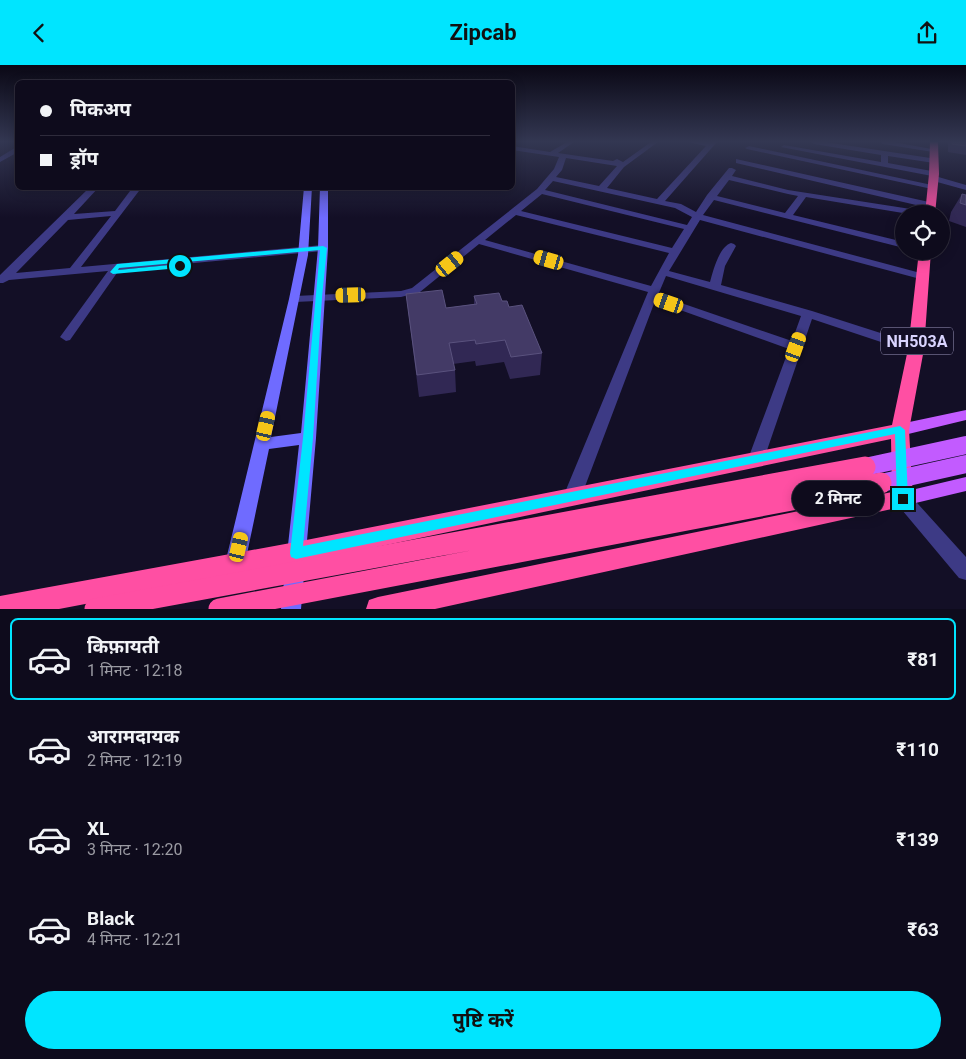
<!DOCTYPE html>
<html lang="hi">
<meta charset="utf-8">
<style>
body{margin:0;font-family:Roboto,"Noto Sans Devanagari",sans-serif;background:#171425;color:#f1f3f6;height:100vh;display:flex;flex-direction:column;font-size:19px;white-space:nowrap}
*{box-sizing:border-box;margin:0}
p{font-size:16px;color:#9b9ba3}
.icon{flex:none;width:28px;height:28px;fill:none;stroke:currentColor;stroke-width:2;stroke-linecap:round;stroke-linejoin:round}
.map{position:relative;height:544px;overflow:hidden}
.details{display:flex;flex-direction:column;background:#0e0b1c;flex:1}
.details>*{flex:none}
.guide{position:absolute;left:15px;top:15px;width:500px;height:110px;border-radius:8px;box-shadow:0 2px 12px #0003,0 0 0 1px #2e2b3b;display:grid;align-content:center;height:110px;padding:0 25px;background:#0e0b1c}
.tools{position:absolute;left:895px;top:140px;display:grid;gap:10px}
.tools a{display:grid;place-items:center;width:55px;height:55px;border-radius:50%;background:#0e0b1c;box-shadow:0 2px 12px #0003,0 0 0 1px #2e2b3b;font-size:25px}
.end{position:absolute;width:22px;height:22px;margin:-11px;border:6px solid #00e5ff;background:#111;box-shadow:0 0 0 2px #111}
.from{border-radius:50%}
.bubble{position:absolute;height:35px;border-radius:18px;background:#0e0b1c;box-shadow:0 2px 12px #0003,0 0 0 1px #2e2b3b;font-size:16px;font-weight:700;line-height:35px;text-align:center}
.car{position:absolute;width:15px;height:30px;margin:-15px -8px;border-radius:6px;box-shadow:0 0 4px 1px #0007;background:linear-gradient(#f5c518 24%,#345 0 40%,#f5c518 0 76%,#345 0 86%,#f5c518 0)}
.guide b{display:flex;align-items:center;gap:18px;height:48px;font-size:19px}
.guide b+b{border-top:1px solid #2e2b3b}
.guide i{width:12px;height:12px;background:#f1f3f6}
ul{padding:9px 0 0;list-style:none}
li{display:flex;align-items:center;gap:15px;height:82px;margin:0 10px 8px;padding:0 15px;border:2px solid transparent;border-radius:8px}
li div{flex:1}
li b{display:block;font-size:19px}
li em{font-style:normal;font-weight:700}
li.active{border-color:#00e5ff}
li>.icon{width:45px;height:45px;stroke-width:1.5}
.primary-button{display:flex;gap:10px;margin-top:auto;padding:10px 25px}
.primary-button a{flex:1;height:58px;border-radius:30px;background:#00e5ff;color:#111;font-size:20px;font-weight:700;line-height:58px;text-align:center}
header{display:flex;justify-content:space-between;align-items:center;height:65px;padding:0 25px;background:#00e5ff;color:#111;font-size:22px;font-weight:700}
.map>svg:first-child{display:block}
</style>
<header><svg class="icon" aria-label="back" viewBox="0 0 24 24"><path d="M15 5l-7 7 7 7"/></svg>Zipcab<svg class="icon" aria-label="share" viewBox="0 0 24 24"><path d="M12 15V3M7 8l5-5 5 5M5 13v7h14v-7"/></svg></header>
<div class="map">
<svg width="966" height="544" viewBox="0 0 966 544">
<rect width="100%" height="100%" fill="#130f26"/>
<g fill="none" stroke-linecap="round" stroke-linejoin="round">
<path fill="#3d3a85" fill-rule="evenodd" d="M567,77H574L558,88L613,96L617,94L623,97L651,77H658L624,102L607,123L657,134L706,81L688,77H717L665,136L681,139L696,147L707,130L729,103H732L736,105L732,111L788,125L930,147L931,149H909L806,132L793,150L904,177V183L714,135L703,150L928,210L929,212L928,214L924,215L700,155L669,206L710,217C713,206 719,182 731,178L734,179L736,181L725,201L721,220L812,246L921,281L922,284L916,288L911,287L812,254L764,394L762,399L756,400L750,399L748,394L789,284L655,236L581,432L578,437L572,439L566,437L563,432L648,227L479,179L420,227L401,232L295,237L289,234L295,231L401,226L412,223L537,124L554,104L559,92L512,85V81L550,87ZM566,93L617,101L599,121L556,112L562,105ZM729,115L788,129L798,131L785,148L717,131ZM553,116L675,143L692,152L687,160L545,125ZM542,129L684,164L672,183L521,146ZM516,150L669,188L651,221L485,175ZM666,211L801,251L792,276L658,230Z
M811,77H825L937,94V98H934L888,91V98L937,107L938,109L935,111L966,120V125L930,115L929,113L932,111L781,82L784,80L881,97V90L814,79Z
M880,77H894L937,85L933,87L883,79Z
M18,81V87L0,97V92Z
M749,81L932,120L936,122L932,124L747,84L745,83Z
M736,94L929,137L933,140L929,143L736,98Z
M90,122H99L74,149L115,146L133,122H142L81,202L323,180L328,183L323,186L119,205L70,275L66,276L60,272L108,206L9,215L3,218H0V210ZM111,151L70,203L16,208L68,155Z
M903,427L909,429L966,492V515L959,513L897,439L894,434L897,429Z"/>
<path fill="#6f6bff" fill-rule="evenodd" d="M304,122H312L308,190L271,372L301,368L318,183L320,122H328V183L316,373L301,544H281L299,380L269,384L244,503L241,510L234,512L227,510L224,503L289,234L298,190Z"/>
<path fill="#c25bff" fill-rule="evenodd" d="M966,345V355L900,371L895,369L892,365L895,361L900,359Z
M966,412V426L903,441L897,439L894,434L897,429L903,427Z"/>
<path fill="#ff4fa3" fill-rule="evenodd" d="M930,77H938L939,109L935,149H925L929,109Z
M919,186H931L924,284L909,365L913,434L910,440L435,544H366L369,535L378,532L892,427L891,374L296,499L59,544H0V531L296,477L892,360L908,284Z"/>
<path stroke="#c25bff" stroke-width="18" d="M865,402L966,380
M881,418L966,399"/>
<path stroke="#ff4fa3" stroke-width="21" d="M95,544L865,402
M219,544L881,418"/>
</g>
<path fill="#312854" d="M948,77H966V90L948,87Z
M962,129L966,130V162L949,156L951,147Z
M406,229L446,243L474,239V231L502,236L509,242L542,288L540,310L510,314L504,297L476,301L475,296L453,299L455,305L456,327L419,332Z"/>
<path fill="#433a66" stroke="#5a527e" d="M952,77H966V81L952,79Z
M962,129L966,130V140L960,138Z
M442,225L446,243L477,239L474,231L499,228L502,236H507L509,242L522,240L542,288L511,292L505,275L476,279L475,275L449,278L455,305L417,310L406,229Z"/>
<linearGradient id="sky" x2="0" y2="1"><stop stop-color="#0a0815"/><stop offset="0.5" stop-color="#333752"/><stop offset="1" stop-color="#333752" stop-opacity="0"/></linearGradient>
<rect width="966" height="153" fill="url(#sky)"/>
<path fill="#00e5ff" d="M323,181L327,183L322,232L313,373L303,481L900,361L905,365L908,434L907,438H899L897,434L895,369L296,494L291,492L290,488L303,373L320,185L119,203L118,205L180,199L183,201L180,203L113,209L110,207L117,199Z"/>
<g text-anchor="middle" dominant-baseline="central" stroke-width="5" stroke-linejoin="round" paint-order="stroke">
<rect fill="#130f26" stroke="#9e99be" stroke-width="1" x="881" y="262.5" width="72" height="27" rx="4"/>
<g font-size="16" font-weight="bold" fill="#d9d4ff">
<text x="917" y="276">NH503A</text>
</g>
</g>
</svg>
<div class="tools">
<a><svg class="icon" aria-label="locate" viewBox="0 0 24 24"><circle cx="12" cy="12" r="6"/><path d="M12 2v4M12 18v4M2 12h4M18 12h4"/></svg></a>
</div>
<i class="end from" style="left:180px;top:201px"></i>
<i class="end" style="left:903px;top:434px"></i>
<div class="bubble" style="left:792px;top:416px;width:92px">2 मिनट</div>
<i class="car" style="left:549px;top:195px;rotate:286deg"></i>
<i class="car" style="left:450px;top:199px;rotate:51deg"></i>
<i class="car" style="left:351px;top:230px;rotate:268deg"></i>
<i class="car" style="left:669px;top:238px;rotate:289deg"></i>
<i class="car" style="left:796px;top:282px;rotate:20deg"></i>
<i class="car" style="left:266px;top:361px;rotate:13deg"></i>
<i class="car" style="left:239px;top:482px;rotate:13deg"></i>
<div class="guide">
<b><i class="from"></i>पिकअप</b>
<b><i></i>ड्रॉप</b>
</div>
</div>
<section class="details">
<ul>
<li class="active"><svg class="icon" aria-label="car" viewBox="0 0 24 24"><path d="M5 17H2v-5l4-1 3-4h7l3 4 3 1v5h-3M9 17h6M6 11h13"/><circle cx="7" cy="17" r="2"/><circle cx="17" cy="17" r="2"/></svg><div><b>किफ़ायती</b><p>1 मिनट · 12:18</p></div><em>₹81</em></li>
<li><svg class="icon" aria-label="car" viewBox="0 0 24 24"><path d="M5 17H2v-5l4-1 3-4h7l3 4 3 1v5h-3M9 17h6M6 11h13"/><circle cx="7" cy="17" r="2"/><circle cx="17" cy="17" r="2"/></svg><div><b>आरामदायक</b><p>2 मिनट · 12:19</p></div><em>₹110</em></li>
<li><svg class="icon" aria-label="car" viewBox="0 0 24 24"><path d="M5 17H2v-5l4-1 3-4h7l3 4 3 1v5h-3M9 17h6M6 11h13"/><circle cx="7" cy="17" r="2"/><circle cx="17" cy="17" r="2"/></svg><div><b>XL</b><p>3 मिनट · 12:20</p></div><em>₹139</em></li>
<li><svg class="icon" aria-label="car" viewBox="0 0 24 24"><path d="M5 17H2v-5l4-1 3-4h7l3 4 3 1v5h-3M9 17h6M6 11h13"/><circle cx="7" cy="17" r="2"/><circle cx="17" cy="17" r="2"/></svg><div><b>Black</b><p>4 मिनट · 12:21</p></div><em>₹63</em></li>
</ul>
<div class="primary-button"><a>पुष्टि करें</a></div>
</section>
